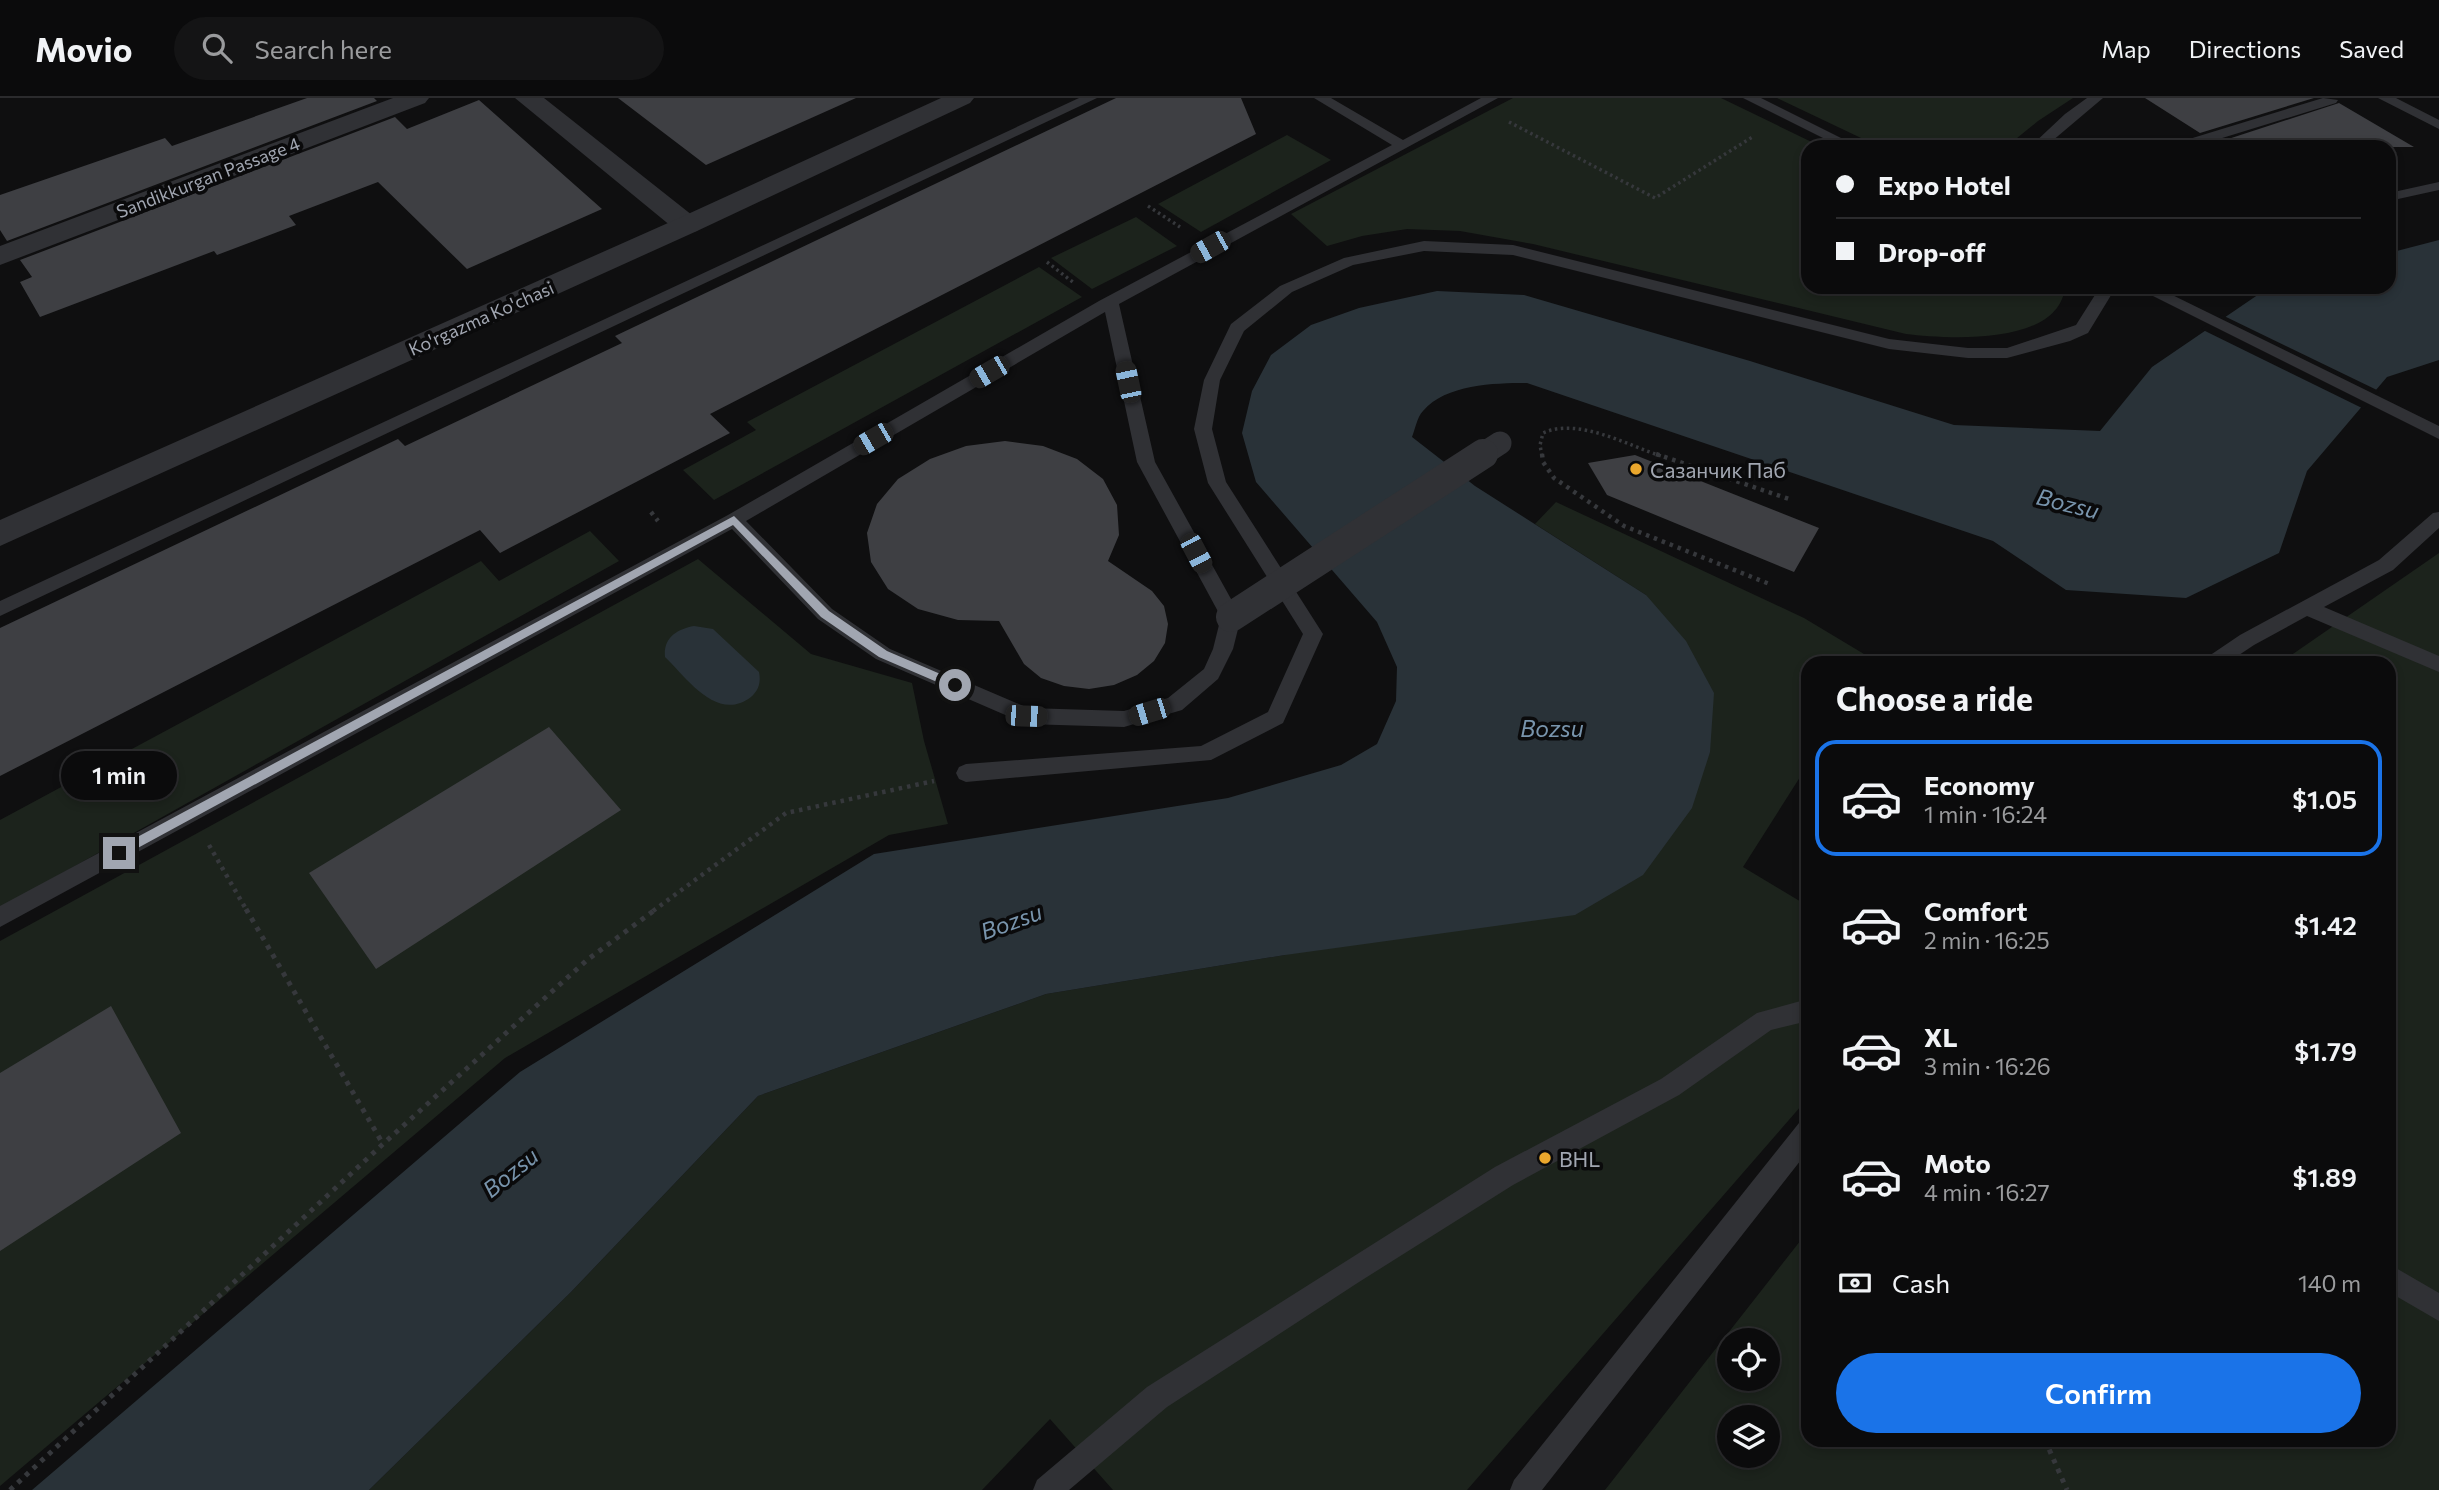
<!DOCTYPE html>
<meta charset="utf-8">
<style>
body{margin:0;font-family:Commissioner,sans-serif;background:#141415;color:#f1f3f6;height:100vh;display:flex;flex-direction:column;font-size:26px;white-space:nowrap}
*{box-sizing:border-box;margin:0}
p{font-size:23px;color:#9a9b9d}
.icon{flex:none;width:38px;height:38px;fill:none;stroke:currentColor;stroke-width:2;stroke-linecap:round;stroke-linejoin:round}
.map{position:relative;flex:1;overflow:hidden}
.details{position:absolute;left:1801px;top:558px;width:595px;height:791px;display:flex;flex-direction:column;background:#0b0b0c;border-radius:21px;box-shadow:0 4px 10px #0003,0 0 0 2px #2b2b2d}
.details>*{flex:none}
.guide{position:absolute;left:1801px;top:42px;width:595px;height:154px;border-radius:21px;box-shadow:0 4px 10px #0003,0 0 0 2px #2b2b2d;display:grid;align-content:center;height:154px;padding:0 35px;background:#0b0b0c}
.fabs{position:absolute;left:1717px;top:1230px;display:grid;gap:14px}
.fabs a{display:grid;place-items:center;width:63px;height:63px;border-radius:50%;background:#0b0b0c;box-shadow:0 4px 10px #0003,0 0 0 2px #2b2b2d;font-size:35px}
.end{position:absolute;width:32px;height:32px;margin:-16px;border:9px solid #a1a6b1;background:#111;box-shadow:0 0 0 4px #111}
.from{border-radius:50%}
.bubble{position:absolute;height:49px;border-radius:24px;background:#0b0b0c;box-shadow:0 4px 10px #0003,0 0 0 2px #2b2b2d;font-size:23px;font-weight:600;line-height:49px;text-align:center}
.car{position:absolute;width:21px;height:42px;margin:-21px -10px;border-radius:9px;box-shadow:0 0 5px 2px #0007;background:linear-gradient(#222 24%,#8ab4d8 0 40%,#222 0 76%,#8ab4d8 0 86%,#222 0)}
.guide b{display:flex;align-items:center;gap:24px;height:66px;font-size:26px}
.guide b+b{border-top:2px solid #2b2b2d}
.guide i{width:18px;height:18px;background:#f1f3f6}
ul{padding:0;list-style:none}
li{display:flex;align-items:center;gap:21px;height:116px;margin:0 14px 10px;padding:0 21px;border:4px solid transparent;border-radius:21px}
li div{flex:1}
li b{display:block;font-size:26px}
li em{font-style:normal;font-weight:600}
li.active{border-color:#1a73e8}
li>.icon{width:63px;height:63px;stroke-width:1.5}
h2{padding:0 35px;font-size:32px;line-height:84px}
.pay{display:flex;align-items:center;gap:18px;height:77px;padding:0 35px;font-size:26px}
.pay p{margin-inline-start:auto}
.button{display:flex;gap:14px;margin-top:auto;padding:14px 35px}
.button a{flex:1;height:80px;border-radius:42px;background:#1a73e8;color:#fff;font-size:28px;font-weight:600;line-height:80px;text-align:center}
header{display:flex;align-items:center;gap:42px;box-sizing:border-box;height:98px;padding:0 35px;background:#0b0b0c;border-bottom:2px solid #2b2b2d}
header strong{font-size:33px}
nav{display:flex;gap:38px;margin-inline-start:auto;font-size:24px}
.search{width:490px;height:63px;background:#141415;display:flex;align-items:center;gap:18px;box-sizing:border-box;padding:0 24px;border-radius:38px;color:#9a9b9d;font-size:26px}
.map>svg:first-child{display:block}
</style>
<header>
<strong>Movio</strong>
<div class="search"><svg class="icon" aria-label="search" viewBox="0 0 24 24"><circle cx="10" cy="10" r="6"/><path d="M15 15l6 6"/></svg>Search here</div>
<nav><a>Map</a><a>Directions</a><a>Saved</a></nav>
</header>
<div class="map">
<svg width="2439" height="1392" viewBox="0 0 2439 1392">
<rect width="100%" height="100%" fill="#0f0f10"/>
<path fill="#1c231c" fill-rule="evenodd" d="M1513,0H1721L1822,49H1808V189H2065C2059,248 1949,241 1906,236L1533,146L1460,133L1407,131L1362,138L1327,148L1291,116Z
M1777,0H2073L2038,23L2006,49H1880Z
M1287,37L1331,62L1201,134L1158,106Z
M1136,119L1177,148L1092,191L1051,160Z
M1039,169L1082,199L714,402L683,372L756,332L747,324Z
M1556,404L1804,520L1879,565H1808V678L1802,676L1743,769L1808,808V1000L1467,1392H1113L1050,1321L982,1392H369L571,1194L758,998L1046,896L1285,857L1646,497L1535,426Z
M590,433L619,463L0,810V722L481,463L499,483Z
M2439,455V1392H1605L1808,1133V1342H2389V565H2280ZM1729,1242H1768V1281H1729ZM1729,1320H1768V1358H1729Z
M698,461L811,556L912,585L924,643L948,726L889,737L505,960L0,1388V843Z"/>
<path fill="#293238" d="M2439,142V262L2387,279L2307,373L2279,455L2186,500L2066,492L1993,443L1527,285C1495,285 1446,286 1423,313C1417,319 1415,332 1412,339L1475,388L1646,497L1686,543L1714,595L1710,654L1692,710L1643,777L1575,817L1285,857L1046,896L758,998L571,1194L369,1392H32L520,974L874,756L1228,700L1341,667L1377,646L1396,603L1397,569L1377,524L1256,384L1242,335L1252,293L1271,257L1311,227L1359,210L1437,193L1524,197L1750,263L1954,327L2100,333L2152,269L2262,194L2276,189H2389V155Z
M694,528L713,531L759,574C761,584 759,592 751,599C717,625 687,580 665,559C663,540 677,531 694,528Z"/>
<path fill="#0f0f10" d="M2222,217L2379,293L2364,311L2201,231Z"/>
<path fill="#3e3f43" d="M307,0H374L377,3L7,143L0,132V97L165,40L172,48Z
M618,0H856L706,67Z
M1116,0H1241L1256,36L710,316L730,335L500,455L480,432L0,678V530L398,341L405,348L622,245L615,238Z
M2145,0H2314L2200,35Z
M479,2L602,111L467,171L378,84L289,118L296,127L217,157L214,153L40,219L20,184L32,179L20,162L395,19L407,31Z
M2339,5L2414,49H2223L2216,45Z
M1005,343L1043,348L1077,361L1103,381L1117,407L1119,437L1108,463L1152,493L1164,508L1168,526L1165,545L1154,563L1137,577L1114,587L1089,591L1064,588L1041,580L1024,566L999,523L958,522L918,511L888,491L871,464L867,435L877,406L898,381L930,361L966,348Z
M1635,357L1819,430L1794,474L1607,397L1588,365Z
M549,629L621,712L376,871L309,775Z
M111,908L181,1035L0,1153V975Z"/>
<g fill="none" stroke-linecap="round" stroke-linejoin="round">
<path stroke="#36383c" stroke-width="3.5" stroke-dasharray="2.5 3.5" stroke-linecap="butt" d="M1509,24L1655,100L1754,38
M1148,108L1180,129
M1047,164L1074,185
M1542,358L1540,347L1543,335C1578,319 1627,347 1661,358"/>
<path stroke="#36383c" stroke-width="4.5" stroke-dasharray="3.5 5" stroke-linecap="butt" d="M1542,356L1543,364L1554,380L1624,428L1772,487
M1656,356L1789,401
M651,414L658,423
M209,747L247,813
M653,813L786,715L934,683"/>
<path stroke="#36383c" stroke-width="5" stroke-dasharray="4.5 6" stroke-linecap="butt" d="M246,811L383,1046
M2045,1342L2067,1392
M10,1392L383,1046L587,862L656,811"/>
<path fill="#303135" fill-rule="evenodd" d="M1079,0H1097L0,518V503Z
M1314,0H1331L1403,42L1481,0H1498L1119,206L1155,364L1241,519L1233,551L1218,581L1182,612L1124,629L1026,626L876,561L818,521L732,431L0,829V808L728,417L1099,203L1392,47ZM1105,214L1137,364L1221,519L1213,551L1204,571L1168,600L1124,613L1028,610L890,551L832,511L746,423Z
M1743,0H1761L1859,49H1841Z
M2087,0H2103L2045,49H2030L2065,16Z
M2323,0L2338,2L2336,5L2193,49H2171L2173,46Z
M2378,0H2396L2439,22V31Z
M2439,84V92L2389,103V95Z
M1424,143L1513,147L1889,241L1968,250H2007L2076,227L2100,189H2116L2088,235L2070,243L2007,260H1968L1889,251L1513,157L1424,153L1353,167L1292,194L1244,233L1220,282L1212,331L1226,384L1323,536L1283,625L1211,662L966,684L959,681L956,675L959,669L966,666L1201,648L1268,614L1303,536L1208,385L1194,331L1204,282L1231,226L1280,188L1344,160Z
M2135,189H2156L2439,328V341Z
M2439,414V430L2393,472L2324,509L2439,558V574L2307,518L2254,547L2227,565H2203L2206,560L2240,537L2379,462L2433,415Z
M1808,901V923L1771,932L1679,997L1513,1087L1359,1184L1167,1309L1069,1392H1033L1037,1382L1147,1289L1495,1069L1661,981L1757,915Z
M1808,1021V1053L1542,1392H1510L1514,1382L1799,1025Z
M2389,1166L2439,1195V1223L2389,1194Z"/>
<path fill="#303135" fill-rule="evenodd" d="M393,0H429L425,5L0,167V148Z
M515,0H544L697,121L701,127L697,133L687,135L677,133Z"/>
<path fill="#303135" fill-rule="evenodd" d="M941,0H974L970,5L697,133L0,448V422L677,121Z"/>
<path stroke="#303135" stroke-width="23" d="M1480,358L1500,345"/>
<path stroke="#303135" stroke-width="30" d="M1231,519L1483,356"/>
</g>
<path fill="#a1a6b1" d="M734,418L829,513L887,553L959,584V590H951L879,559L821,519L733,427L123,758H115V751Z"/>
<g fill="#eaa72d" stroke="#0a0a0b" stroke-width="2.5">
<circle cx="1636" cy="371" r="7"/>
<circle cx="1545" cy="1060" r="7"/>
</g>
<g text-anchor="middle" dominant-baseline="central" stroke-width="7" stroke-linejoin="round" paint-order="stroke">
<g font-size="18" fill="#a1a6b1" stroke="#0a0a0b">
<text transform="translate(208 79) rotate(-21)">Sandikkurgаn Passage 4</text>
<text transform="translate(481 220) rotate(-24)">Ko'rgazma Ko'chasi</text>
</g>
<g font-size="21" fill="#a1a6b1" stroke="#0a0a0b" text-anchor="start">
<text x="1650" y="371">Сазанчик Паб</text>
<text x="1559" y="1060">BHL</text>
</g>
<g font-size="23" font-style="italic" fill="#7894ac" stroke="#0a0a0b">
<text transform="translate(2068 405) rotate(14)">Bozsu</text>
<text x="1552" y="630">Bozsu</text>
<text transform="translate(1011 823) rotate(-20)">Bozsu</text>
<text transform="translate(510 1074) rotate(-39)">Bozsu</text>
</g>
</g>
</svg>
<div class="fabs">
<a><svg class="icon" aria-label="locate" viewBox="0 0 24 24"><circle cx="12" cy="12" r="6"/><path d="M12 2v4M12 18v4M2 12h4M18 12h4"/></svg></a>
<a><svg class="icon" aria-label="layers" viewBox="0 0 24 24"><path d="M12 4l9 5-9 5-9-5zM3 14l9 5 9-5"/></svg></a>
</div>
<i class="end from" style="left:955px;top:587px"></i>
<i class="end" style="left:119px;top:755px"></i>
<div class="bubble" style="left:61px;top:653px;width:116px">1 min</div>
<i class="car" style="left:1210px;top:149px;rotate:241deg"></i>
<i class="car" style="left:989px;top:274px;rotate:240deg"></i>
<i class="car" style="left:1128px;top:284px;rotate:348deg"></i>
<i class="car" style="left:873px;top:341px;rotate:240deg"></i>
<i class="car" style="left:1196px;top:455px;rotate:152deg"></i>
<i class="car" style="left:1149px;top:614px;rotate:253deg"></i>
<i class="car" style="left:1026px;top:618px;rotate:92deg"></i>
<div class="guide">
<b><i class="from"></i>Expo Hotel</b>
<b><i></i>Drop-off</b>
</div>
<section class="details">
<h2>Choose a ride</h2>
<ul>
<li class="active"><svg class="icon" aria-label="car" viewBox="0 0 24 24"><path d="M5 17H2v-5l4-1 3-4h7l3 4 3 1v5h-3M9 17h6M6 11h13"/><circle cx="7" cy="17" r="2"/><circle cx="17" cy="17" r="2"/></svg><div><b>Economy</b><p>1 min · 16:24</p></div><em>$1.05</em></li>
<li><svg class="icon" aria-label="car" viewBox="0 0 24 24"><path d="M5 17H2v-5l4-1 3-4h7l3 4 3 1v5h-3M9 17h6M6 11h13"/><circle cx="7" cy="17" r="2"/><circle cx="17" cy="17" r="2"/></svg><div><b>Comfort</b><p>2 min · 16:25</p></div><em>$1.42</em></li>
<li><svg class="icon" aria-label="car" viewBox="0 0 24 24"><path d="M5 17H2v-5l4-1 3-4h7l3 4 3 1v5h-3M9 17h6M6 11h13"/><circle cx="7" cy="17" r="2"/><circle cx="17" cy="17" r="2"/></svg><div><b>XL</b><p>3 min · 16:26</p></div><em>$1.79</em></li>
<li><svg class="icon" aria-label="car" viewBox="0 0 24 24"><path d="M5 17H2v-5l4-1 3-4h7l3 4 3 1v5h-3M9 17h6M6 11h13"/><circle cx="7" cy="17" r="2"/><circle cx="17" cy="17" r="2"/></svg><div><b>Moto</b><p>4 min · 16:27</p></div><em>$1.89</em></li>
</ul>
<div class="pay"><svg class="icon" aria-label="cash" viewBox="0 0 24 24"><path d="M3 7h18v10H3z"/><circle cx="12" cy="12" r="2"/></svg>Cash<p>140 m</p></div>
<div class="button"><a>Confirm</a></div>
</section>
</div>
